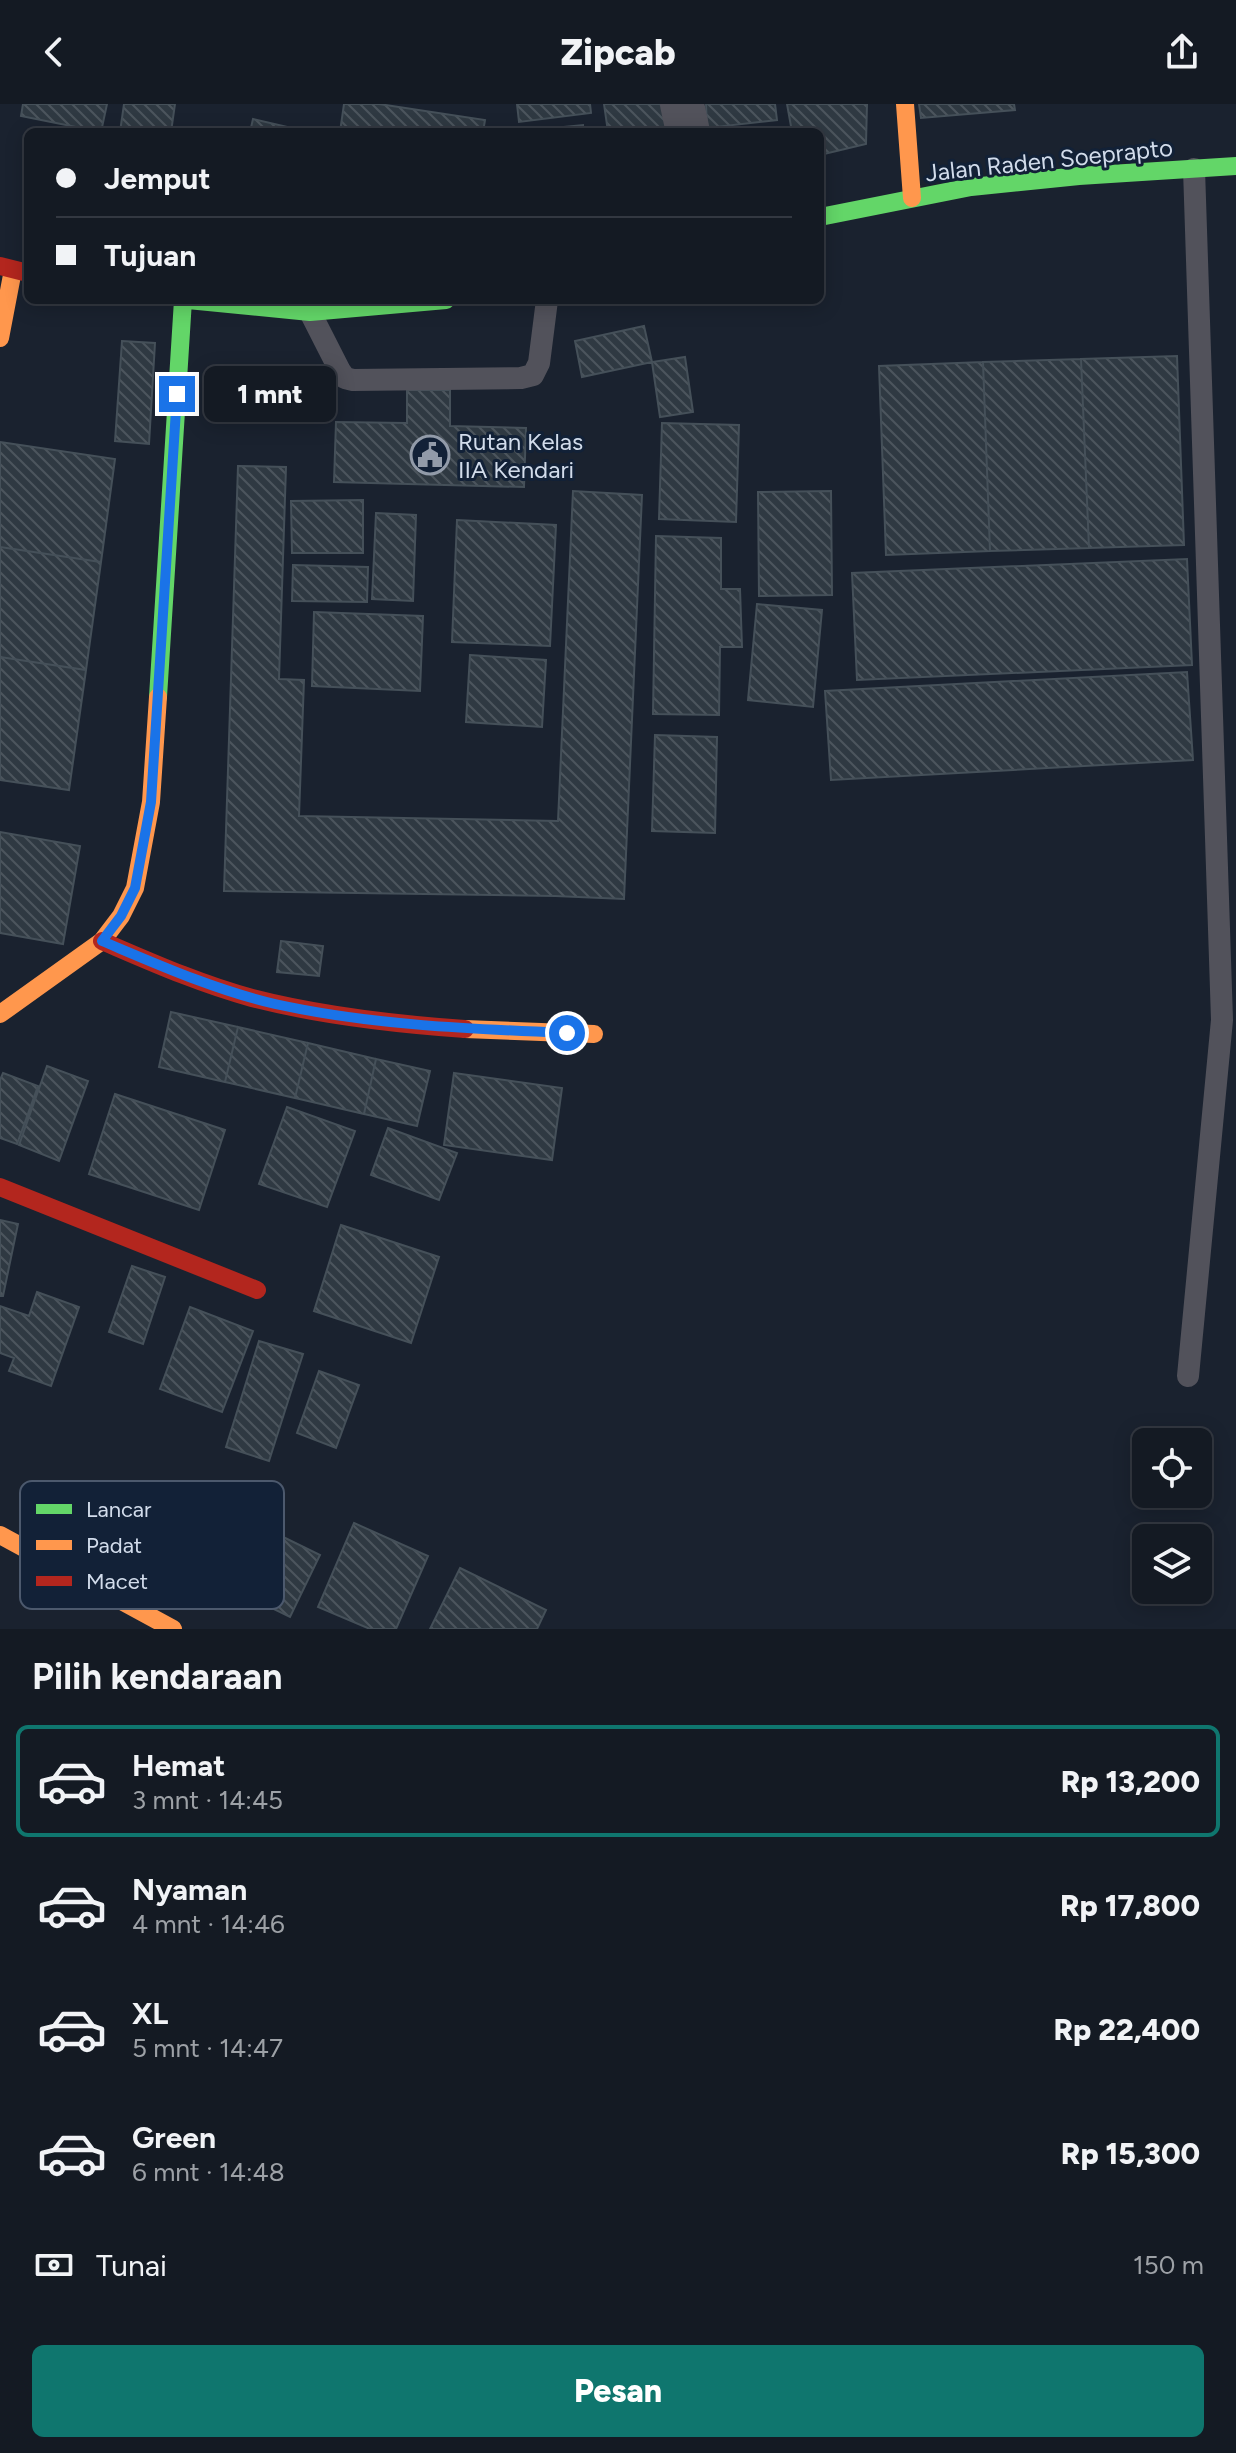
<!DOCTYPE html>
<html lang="id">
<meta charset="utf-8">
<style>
body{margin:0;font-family:Figtree,sans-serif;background:#212730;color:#f1f3f6;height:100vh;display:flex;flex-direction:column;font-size:30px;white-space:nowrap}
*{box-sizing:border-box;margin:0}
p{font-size:26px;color:#9da1a6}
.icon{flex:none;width:44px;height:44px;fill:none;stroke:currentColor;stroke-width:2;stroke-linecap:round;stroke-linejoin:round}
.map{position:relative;height:1525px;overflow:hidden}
.side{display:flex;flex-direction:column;background:#141a23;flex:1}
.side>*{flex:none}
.guide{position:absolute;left:24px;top:24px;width:800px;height:176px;border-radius:12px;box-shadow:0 4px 20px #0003,0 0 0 2px #333841;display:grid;align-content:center;height:176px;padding:0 32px;background:#141a23}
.buttons{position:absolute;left:1132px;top:1324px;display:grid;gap:16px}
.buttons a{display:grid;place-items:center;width:80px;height:80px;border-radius:12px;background:#141a23;box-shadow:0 4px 20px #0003,0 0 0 2px #333841;font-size:40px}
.end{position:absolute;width:36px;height:36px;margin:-18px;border:10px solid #1a73e8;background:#fff;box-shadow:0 0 0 4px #fff}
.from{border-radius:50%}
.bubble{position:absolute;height:56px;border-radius:12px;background:#141a23;box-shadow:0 4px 20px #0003,0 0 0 2px #333841;font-size:26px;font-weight:800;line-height:56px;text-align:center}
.guide b{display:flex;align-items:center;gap:28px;height:76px;font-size:30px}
.guide b+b{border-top:2px solid #333841}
.guide i{width:20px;height:20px;background:#f1f3f6}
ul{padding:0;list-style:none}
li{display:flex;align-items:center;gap:24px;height:112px;margin:0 16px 12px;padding:0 16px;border:4px solid transparent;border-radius:12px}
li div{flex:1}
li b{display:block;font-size:30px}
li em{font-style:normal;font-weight:800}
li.current{border-color:#0f766e}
li>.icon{width:72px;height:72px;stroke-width:1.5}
h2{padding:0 32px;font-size:36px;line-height:96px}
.pay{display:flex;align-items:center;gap:20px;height:88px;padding:0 32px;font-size:30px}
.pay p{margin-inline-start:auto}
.action{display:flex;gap:16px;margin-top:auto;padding:16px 32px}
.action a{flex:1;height:92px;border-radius:12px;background:#0f766e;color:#fff;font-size:32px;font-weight:800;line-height:92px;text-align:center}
header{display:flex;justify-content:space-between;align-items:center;height:104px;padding:0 32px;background:#141a23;font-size:36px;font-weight:800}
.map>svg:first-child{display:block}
</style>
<header><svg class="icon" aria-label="back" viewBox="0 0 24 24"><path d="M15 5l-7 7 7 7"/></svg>Zipcab<svg class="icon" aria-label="share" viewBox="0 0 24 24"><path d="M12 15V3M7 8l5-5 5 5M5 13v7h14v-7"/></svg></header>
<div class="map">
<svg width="1236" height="1525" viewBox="0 0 1236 1525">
<defs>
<pattern id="building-back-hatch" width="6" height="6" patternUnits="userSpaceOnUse" patternTransform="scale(2)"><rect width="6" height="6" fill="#2f3942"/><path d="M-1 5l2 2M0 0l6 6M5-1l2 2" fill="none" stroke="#4c555d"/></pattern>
</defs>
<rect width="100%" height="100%" fill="#1a222f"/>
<path fill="url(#building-back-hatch)" stroke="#455059" stroke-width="2" d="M23,0H107L101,28L21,12Z
M124,0H175L171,28H120Z
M344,0H379L485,16L483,28H340Z
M517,0H590L591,9L519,18Z
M604,0H670L673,28H608Z
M706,0H775L777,16L707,24Z
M787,0H867L866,40L820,51V28H792Z
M919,0H1014L1015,6L921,14Z
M253,15L309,28H250Z
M583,21V28H512Z
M644,222L652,258L582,273L575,237Z
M122,237L155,239L149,340L115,337Z
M1177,252L1184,441L1089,444L1081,255Z
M685,253L693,308L660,313L652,258Z
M1081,255L1089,444L990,447L983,258Z
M983,258L990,447L886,451L879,262Z
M247,274L325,279L323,314L245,310Z
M407,286H450V322L526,324L524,383L334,378L336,318L407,319Z
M662,319L739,321L736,418L659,415Z
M0,338L115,355L101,458L0,443Z
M238,362L286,363L279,575L304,576L299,712L558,717L573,387L642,391L624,795L555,792L224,787Z
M831,387L832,491L759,492L758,388Z
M363,396V449H292L291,397Z
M376,409L416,411L413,497L372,495Z
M457,416L556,421L550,542L452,538Z
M656,432L721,434V485H740L742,543H720L719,611L653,610Z
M0,443L101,458L86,566L0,553Z
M1187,455L1192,561L857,576L852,469Z
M293,461L368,463L367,498L292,497Z
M757,500L822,506L813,603L748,596Z
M314,508L423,512L420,587L312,582Z
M470,551L546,556L542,623L466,618Z
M0,553L86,566L69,686L0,676Z
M1187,568L1193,656L831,676L825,587Z
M655,631L717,633L715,729L652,727Z
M0,728L80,742L63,840L0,829Z
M281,837L323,842L319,872L277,868Z
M171,908L238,923L225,978L159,963Z
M238,923L308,939L295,994L225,978Z
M308,939L376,955L364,1010L295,994Z
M376,955L430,967L417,1022L364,1010Z
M47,962L88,977L59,1057L19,1041Z
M3,969L38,982L17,1040L0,1034V976Z
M454,969L562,984L552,1056L444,1041Z
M115,990L225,1026L199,1106L89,1070Z
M287,1003L355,1027L327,1103L259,1080Z
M388,1024L457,1049L439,1096L371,1071Z
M0,1116L18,1120L3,1192H0Z
M341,1121L439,1153L411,1239L314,1207Z
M132,1162L165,1173L143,1240L109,1228Z
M37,1188L79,1203L51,1282L9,1267L14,1254L0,1249V1202L29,1212Z
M190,1203L253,1227L222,1308L160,1285Z
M259,1237L303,1250L269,1357L226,1343Z
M319,1267L359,1281L336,1344L297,1329Z
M354,1419L428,1452L396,1525H370L318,1503Z
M275,1429L320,1451L290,1513L245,1491Z
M460,1464L546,1506L537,1525H430Z"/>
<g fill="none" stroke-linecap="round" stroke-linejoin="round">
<path stroke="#52525b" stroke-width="22" d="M310,208L340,267L345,274L353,276L521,274L533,271L539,259L547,196
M1188,1272L1222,916L1194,65"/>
<path stroke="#52525b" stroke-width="44" d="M682,0L688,28"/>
<path stroke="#63d668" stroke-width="18" d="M820,113L971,83L1079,72L1236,62
M188,196L310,208L446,196
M158,593L183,196"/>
<path stroke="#ff974d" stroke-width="18" d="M905,0L912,94
M0,234L13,166
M0,910L102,837L121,812L135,784L151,698L158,593
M465,925L594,930
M0,1431L173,1525"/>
<path stroke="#b3261e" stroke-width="18" d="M0,162L28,169
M102,837C151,858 200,880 252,894C322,912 393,920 465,925
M0,1083L257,1186"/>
</g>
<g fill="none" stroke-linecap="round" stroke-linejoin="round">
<path stroke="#1a73e8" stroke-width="10" d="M177,290L151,698L135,784L121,812L102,837C159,861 215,886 275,900C371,921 469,925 567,929"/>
</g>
<defs>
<symbol id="civic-ring" viewBox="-11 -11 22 22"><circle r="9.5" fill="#122137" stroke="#929ba9" stroke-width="1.5"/><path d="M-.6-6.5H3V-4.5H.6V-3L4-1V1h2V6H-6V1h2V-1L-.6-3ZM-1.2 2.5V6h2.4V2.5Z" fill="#929ba9"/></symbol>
</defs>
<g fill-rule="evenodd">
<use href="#civic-ring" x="408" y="329" width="44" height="44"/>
</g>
<g text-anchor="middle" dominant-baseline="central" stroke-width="6" stroke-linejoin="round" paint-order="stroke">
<g font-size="24" fill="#d2dceb" stroke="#122137">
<text transform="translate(1049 56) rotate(-6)">Jalan Raden Soeprapto</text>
</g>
<g font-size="24" fill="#d2dceb" stroke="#122137" text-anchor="start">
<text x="458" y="337">Rutan Kelas<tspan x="458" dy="28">IIA Kendari</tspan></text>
</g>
</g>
<rect x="20" y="1377" width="264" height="128" rx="12" fill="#122137" stroke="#4c596d" stroke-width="2"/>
<rect x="36" y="1400" width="36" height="10" fill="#63d668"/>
<rect x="36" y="1436" width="36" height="10" fill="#ff974d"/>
<rect x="36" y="1472" width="36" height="10" fill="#b3261e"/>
<g font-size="22" fill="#d2dceb">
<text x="86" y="1413">Lancar</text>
<text x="86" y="1449">Padat</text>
<text x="86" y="1485">Macet</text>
</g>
</svg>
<div class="buttons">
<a><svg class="icon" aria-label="locate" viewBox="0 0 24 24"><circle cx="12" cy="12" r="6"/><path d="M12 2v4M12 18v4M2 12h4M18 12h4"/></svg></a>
<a><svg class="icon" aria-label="layers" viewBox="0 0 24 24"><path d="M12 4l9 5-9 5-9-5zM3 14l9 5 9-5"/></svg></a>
</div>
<i class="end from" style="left:567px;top:929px"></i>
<i class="end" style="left:177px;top:290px"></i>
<div class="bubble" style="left:204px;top:262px;width:132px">1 mnt</div>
<div class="guide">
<b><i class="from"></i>Jemput</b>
<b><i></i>Tujuan</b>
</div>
</div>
<section class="side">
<h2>Pilih kendaraan</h2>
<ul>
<li class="current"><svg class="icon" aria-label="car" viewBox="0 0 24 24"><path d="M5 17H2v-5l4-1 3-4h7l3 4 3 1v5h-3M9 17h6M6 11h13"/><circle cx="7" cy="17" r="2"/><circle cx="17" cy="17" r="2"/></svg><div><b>Hemat</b><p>3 mnt · 14:45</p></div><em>Rp 13,200</em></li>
<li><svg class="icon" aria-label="car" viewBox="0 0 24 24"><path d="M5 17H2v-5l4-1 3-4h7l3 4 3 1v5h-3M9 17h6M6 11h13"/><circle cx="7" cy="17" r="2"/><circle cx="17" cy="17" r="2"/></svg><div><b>Nyaman</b><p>4 mnt · 14:46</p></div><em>Rp 17,800</em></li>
<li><svg class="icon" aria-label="car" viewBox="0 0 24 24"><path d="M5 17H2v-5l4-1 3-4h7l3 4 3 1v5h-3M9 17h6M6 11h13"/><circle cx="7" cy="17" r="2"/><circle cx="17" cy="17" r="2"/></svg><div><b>XL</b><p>5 mnt · 14:47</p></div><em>Rp 22,400</em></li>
<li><svg class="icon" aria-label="car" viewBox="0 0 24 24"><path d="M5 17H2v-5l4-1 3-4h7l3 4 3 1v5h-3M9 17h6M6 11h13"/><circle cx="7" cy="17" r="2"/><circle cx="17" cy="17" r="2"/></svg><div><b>Green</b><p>6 mnt · 14:48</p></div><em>Rp 15,300</em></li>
</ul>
<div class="pay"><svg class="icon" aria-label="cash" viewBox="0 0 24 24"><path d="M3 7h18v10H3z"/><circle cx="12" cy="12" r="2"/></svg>Tunai<p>150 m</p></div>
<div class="action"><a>Pesan</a></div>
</section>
